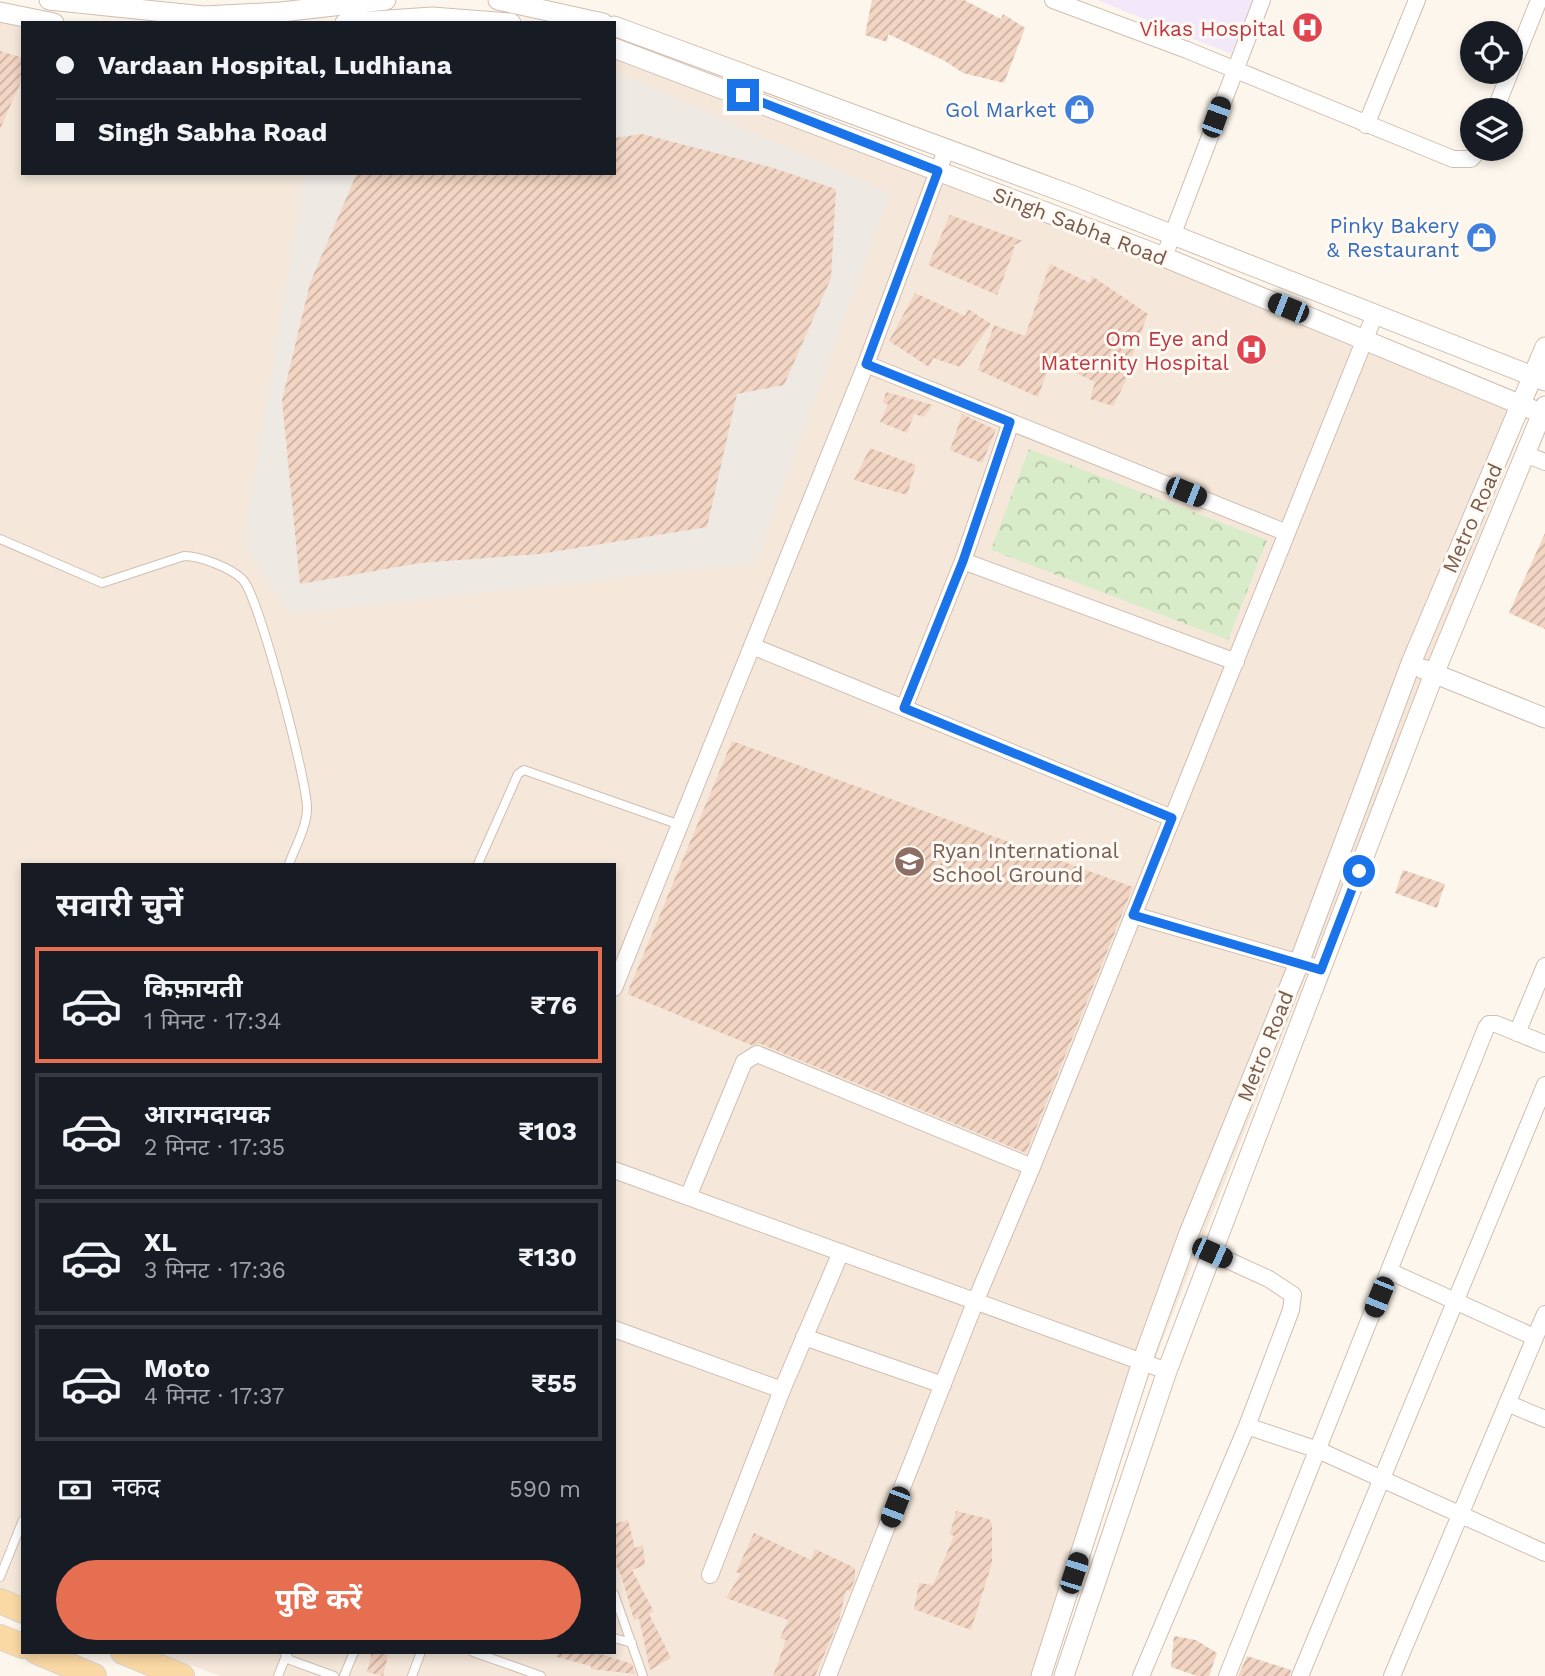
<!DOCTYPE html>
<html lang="hi">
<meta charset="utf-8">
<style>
body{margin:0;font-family:"Work Sans","Noto Sans Devanagari",sans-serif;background:#20242c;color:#f1f3f6;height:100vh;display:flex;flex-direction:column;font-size:26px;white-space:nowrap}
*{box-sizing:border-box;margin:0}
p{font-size:23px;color:#9ea1a6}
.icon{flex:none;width:38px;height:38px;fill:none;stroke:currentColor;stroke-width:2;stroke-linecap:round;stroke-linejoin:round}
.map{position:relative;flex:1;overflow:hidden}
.side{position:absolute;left:21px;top:863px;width:595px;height:791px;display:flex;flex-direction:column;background:#171b24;border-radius:0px;box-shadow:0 4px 10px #0003}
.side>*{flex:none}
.banner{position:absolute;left:21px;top:21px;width:595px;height:154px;border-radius:0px;box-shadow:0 4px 10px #0003;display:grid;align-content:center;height:154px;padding:0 35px;background:#171b24}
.tools{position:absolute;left:1460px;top:21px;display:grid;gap:14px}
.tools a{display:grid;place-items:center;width:63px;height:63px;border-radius:50%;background:#171b24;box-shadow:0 4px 10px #0003;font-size:35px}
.end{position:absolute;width:32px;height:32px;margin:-16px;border:9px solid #1a73e8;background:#fff;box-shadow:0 0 0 4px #fff}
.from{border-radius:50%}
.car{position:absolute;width:21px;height:42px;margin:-21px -10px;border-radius:9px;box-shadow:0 0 5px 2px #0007;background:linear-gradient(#222 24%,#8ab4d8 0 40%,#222 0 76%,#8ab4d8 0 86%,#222 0)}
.banner b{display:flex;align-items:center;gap:24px;height:66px;font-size:26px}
.banner b+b{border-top:2px solid #363941}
.banner i{width:18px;height:18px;background:#f1f3f6}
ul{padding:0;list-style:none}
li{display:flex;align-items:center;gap:21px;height:116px;margin:0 14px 10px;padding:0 21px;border:4px solid #363941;border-radius:0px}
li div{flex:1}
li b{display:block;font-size:26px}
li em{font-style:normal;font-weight:700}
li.selected{border-color:#e76f51}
li>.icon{width:63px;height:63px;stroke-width:1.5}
h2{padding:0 35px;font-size:32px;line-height:84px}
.pay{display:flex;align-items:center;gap:18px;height:77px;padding:0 35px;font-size:26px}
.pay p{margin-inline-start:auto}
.cta{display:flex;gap:14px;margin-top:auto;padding:14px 35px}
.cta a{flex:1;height:80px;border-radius:42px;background:#e76f51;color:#fff;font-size:28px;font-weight:700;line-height:80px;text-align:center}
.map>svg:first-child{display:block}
</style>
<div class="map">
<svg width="1545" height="1676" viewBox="0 0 1545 1676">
<defs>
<pattern id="forest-crowns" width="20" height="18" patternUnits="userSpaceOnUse" patternTransform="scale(1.75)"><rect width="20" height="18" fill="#d8ecc9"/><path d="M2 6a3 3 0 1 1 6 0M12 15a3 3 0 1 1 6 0" fill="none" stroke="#b4c2a5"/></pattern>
<pattern id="building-hatch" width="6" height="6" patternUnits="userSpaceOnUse" patternTransform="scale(1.75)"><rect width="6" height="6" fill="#f3d5c3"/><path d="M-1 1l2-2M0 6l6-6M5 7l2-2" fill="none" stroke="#cab0a1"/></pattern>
</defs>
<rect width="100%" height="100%" fill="#fdf6ec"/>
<path fill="#f5e8da" d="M0,18L23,23V173H614V56L915,169L1528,413L1159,1349L1039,1676H220L155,1652H614V864H23V1603L0,1593Z"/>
<path fill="#efe9e4" d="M614,71L890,193L755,563L289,614L243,542L304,173H614Z"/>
<path fill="#f3e8fa" d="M1097,0H1253L1231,54Z"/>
<path fill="url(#forest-crowns)" d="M1029,449L1267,540L1228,640L991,550Z"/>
<path fill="url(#building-hatch)" d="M872,0H964L1001,19L1003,14L1025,28L1004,83L963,73L945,61L888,34L887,42L865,35Z
M0,51L23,58V77L0,129Z
M642,134L770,167L836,189L831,278L784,385L737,394L707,527L539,554L420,563L300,584L282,400L310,283L357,173H614V138Z
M950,215L1023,241L1012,246L1015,247L997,295L928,265Z
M1050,264L1090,283L1092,276L1148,314L1128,367L1132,369L1113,406L1090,399L1095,382L1051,361L1038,397L978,370L994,325L1025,336Z
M915,293L965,316L968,309L991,324L960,367L933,358L929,367L889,341Z
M886,392L893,394L933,405L924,417L914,414L907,433L880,422L888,404L883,403Z
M962,414L996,430L982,463L950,450Z
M870,448L916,465L907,495L854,480Z
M1545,533V629L1509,613Z
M732,741L1133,887L1026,1153L761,1044L751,1045L627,994Z
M1403,870L1445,884L1437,908L1395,893Z
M956,1511L989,1519L992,1524V1563L971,1630L914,1609L919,1583L933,1585L954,1536L950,1534Z
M628,1520L635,1548L643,1545L645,1565L632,1570L654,1612L649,1614L671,1658L650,1670L639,1618L634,1620L621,1575L614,1562V1524Z
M754,1533L811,1560L815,1549L855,1568V1579L850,1591L846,1590L839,1620L815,1676H773L786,1640L780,1638L788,1620L726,1598L741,1574L736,1572Z
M1174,1636L1196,1640L1217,1653L1209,1676H1197L1171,1667Z
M372,1652L388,1655L383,1676L367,1672Z
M558,1652H595L632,1664L635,1674L591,1669V1666L557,1657Z
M1247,1656L1291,1670L1290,1676H1238Z"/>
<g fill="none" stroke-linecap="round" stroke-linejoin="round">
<defs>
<path id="service" d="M0,539L102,583L184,556C200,556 232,568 243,580C259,597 307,780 307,808C307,827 295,847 289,864
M478,864L518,774L524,770L680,825
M0,1577L23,1520
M614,1594L643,1676
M614,1638L632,1643
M284,1652L290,1660L334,1676
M473,1652L541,1676
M278,1676L286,1656
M344,1676L354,1652
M412,1676L421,1652"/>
<path id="minor" d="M1053,0L1187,50L1453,159H1471L1480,149
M1495,110L1539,0
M1366,125L1417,0
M1164,257L1262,0
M866,364L1287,533
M1525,454L1545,462
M963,561L1236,662
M752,646L1172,818
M904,708L963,561L1011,422
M1133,915L1321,969
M614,988L866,364L946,150
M1517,1033L1545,966
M614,1170L1167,1371
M688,1197L744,1062L757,1054L1032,1167
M1212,1253L1269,1279L1293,1295L1291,1310L1247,1426
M1389,1271L1534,1337
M614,1329L782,1390
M804,1337L943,1385
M1507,1403L1545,1419
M710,1575L782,1390L841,1252
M828,1676L976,1300L1032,1167L1375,314
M1141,1676L1247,1426L1318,1450L1545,1553
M1227,1676L1486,1028L1489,1024H1496L1545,1044
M1300,1676L1545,1085
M1392,1676L1545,1314"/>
<path id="tertiary" d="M49,0L204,16L281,12L386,0
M498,0L603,23
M0,12L54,23
M345,23L432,17L511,23
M614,26L1074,196L1545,381
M614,48L1164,257L1531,409
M1423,669L1545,718
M1041,1676L1142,1362L1189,1233L1299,963L1411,663L1545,347
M1064,1676L1167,1371L1212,1253L1434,674L1545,406"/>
<path id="primary" d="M0,1601L23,1611
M0,1637L23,1646
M37,1652L94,1676
M123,1652L182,1676"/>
</defs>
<use href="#service" stroke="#d1beb0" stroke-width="10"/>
<use href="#minor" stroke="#d1beb0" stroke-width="18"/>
<use href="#tertiary" stroke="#d1beb0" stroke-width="21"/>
<use href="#primary" stroke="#dad1cd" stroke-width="26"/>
<use href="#service" stroke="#fff" stroke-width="8"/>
<use href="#minor" stroke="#fff" stroke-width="16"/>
<use href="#tertiary" stroke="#fff" stroke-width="19"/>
<use href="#primary" stroke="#fbd9a5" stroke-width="24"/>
</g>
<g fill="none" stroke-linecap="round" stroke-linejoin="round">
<path stroke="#1a73e8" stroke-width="9" d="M743,95L938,171L866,364L1010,422L963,561L904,708L1172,818L1133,915L1321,970L1359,871"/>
</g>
<defs>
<symbol id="hospital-disc" viewBox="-11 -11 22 22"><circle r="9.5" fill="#e0444e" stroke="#fffaf3"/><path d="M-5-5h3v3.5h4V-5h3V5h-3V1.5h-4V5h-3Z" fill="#fff"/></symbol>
<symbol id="shop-disc" viewBox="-11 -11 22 22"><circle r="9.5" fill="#3f7fe0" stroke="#fffaf3"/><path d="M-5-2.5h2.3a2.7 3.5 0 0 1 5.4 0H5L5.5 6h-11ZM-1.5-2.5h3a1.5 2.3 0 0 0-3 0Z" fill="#fff"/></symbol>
<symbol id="school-disc" viewBox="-11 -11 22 22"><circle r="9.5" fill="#8d6e63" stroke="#fffaf3"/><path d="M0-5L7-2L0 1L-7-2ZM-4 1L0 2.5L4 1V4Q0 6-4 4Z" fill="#fff"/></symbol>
</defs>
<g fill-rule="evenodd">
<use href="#hospital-disc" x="1290" y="10" width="35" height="35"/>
<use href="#shop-disc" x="1062" y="92" width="35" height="35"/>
<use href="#shop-disc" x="1464" y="220" width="35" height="35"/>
<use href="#hospital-disc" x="1234" y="332" width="35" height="35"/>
<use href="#school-disc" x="892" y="844" width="35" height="35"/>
</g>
<g text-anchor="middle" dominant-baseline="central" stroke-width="6" stroke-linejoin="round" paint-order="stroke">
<g font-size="21" fill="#be3a42" stroke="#fffaf3" text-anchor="end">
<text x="1285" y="28">Vikas Hospital</text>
<text x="1229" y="338">Om Eye and<tspan x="1229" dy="24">Maternity Hospital</tspan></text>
</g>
<g font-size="21" fill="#366cbe" stroke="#fffaf3" text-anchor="end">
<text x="1056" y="109">Gol Market</text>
<text x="1459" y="225">Pinky Bakery<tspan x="1459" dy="24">&amp; Restaurant</tspan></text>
</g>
<g font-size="21" fill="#7a5c4d" stroke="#fffaf3">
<text transform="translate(1080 226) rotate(21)">Singh Sabha Road</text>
<text transform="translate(1472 518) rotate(-66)">Metro Road</text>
<text transform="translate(1265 1046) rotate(-68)">Metro Road</text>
</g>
<g font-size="21" fill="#785e54" stroke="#fffaf3" text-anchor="start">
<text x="932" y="850">Ryan International<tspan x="932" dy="24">School Ground</tspan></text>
</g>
</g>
</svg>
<div class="tools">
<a><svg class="icon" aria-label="locate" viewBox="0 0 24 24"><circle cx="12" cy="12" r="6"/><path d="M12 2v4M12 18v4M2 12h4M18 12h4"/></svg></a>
<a><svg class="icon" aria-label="layers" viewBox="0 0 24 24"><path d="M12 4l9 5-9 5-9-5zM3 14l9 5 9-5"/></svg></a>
</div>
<i class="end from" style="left:1359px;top:871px"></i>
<i class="end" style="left:743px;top:95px"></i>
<i class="car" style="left:1216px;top:117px;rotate:20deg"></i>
<i class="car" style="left:1288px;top:308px;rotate:292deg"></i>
<i class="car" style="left:1186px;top:492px;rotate:112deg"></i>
<i class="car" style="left:1212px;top:1253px;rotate:114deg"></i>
<i class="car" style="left:1379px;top:1297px;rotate:202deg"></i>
<i class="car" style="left:895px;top:1507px;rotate:201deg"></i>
<i class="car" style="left:1074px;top:1573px;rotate:18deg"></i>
<div class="banner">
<b><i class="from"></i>Vardaan Hospital, Ludhiana</b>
<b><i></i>Singh Sabha Road</b>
</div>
<section class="side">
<h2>सवारी चुनें</h2>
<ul>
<li class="selected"><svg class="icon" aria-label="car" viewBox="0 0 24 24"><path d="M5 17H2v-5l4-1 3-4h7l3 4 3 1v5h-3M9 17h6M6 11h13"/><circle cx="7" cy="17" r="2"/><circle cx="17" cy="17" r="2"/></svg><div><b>किफ़ायती</b><p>1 मिनट · 17:34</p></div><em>₹76</em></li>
<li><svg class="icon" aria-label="car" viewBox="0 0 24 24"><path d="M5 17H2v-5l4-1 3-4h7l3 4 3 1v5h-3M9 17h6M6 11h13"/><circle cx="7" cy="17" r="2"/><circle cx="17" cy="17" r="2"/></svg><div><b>आरामदायक</b><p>2 मिनट · 17:35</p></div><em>₹103</em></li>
<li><svg class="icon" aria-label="car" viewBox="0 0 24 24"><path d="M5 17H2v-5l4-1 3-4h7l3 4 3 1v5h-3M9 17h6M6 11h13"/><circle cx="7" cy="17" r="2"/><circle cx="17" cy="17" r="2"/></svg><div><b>XL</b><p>3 मिनट · 17:36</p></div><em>₹130</em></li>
<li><svg class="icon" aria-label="car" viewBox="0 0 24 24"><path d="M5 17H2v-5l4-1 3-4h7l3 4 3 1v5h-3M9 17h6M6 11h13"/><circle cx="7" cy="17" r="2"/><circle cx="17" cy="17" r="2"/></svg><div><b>Moto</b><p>4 मिनट · 17:37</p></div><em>₹55</em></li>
</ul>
<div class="pay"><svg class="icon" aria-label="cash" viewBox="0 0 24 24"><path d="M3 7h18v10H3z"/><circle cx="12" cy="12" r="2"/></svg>नकद<p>590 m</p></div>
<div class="cta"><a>पुष्टि करें</a></div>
</section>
</div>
